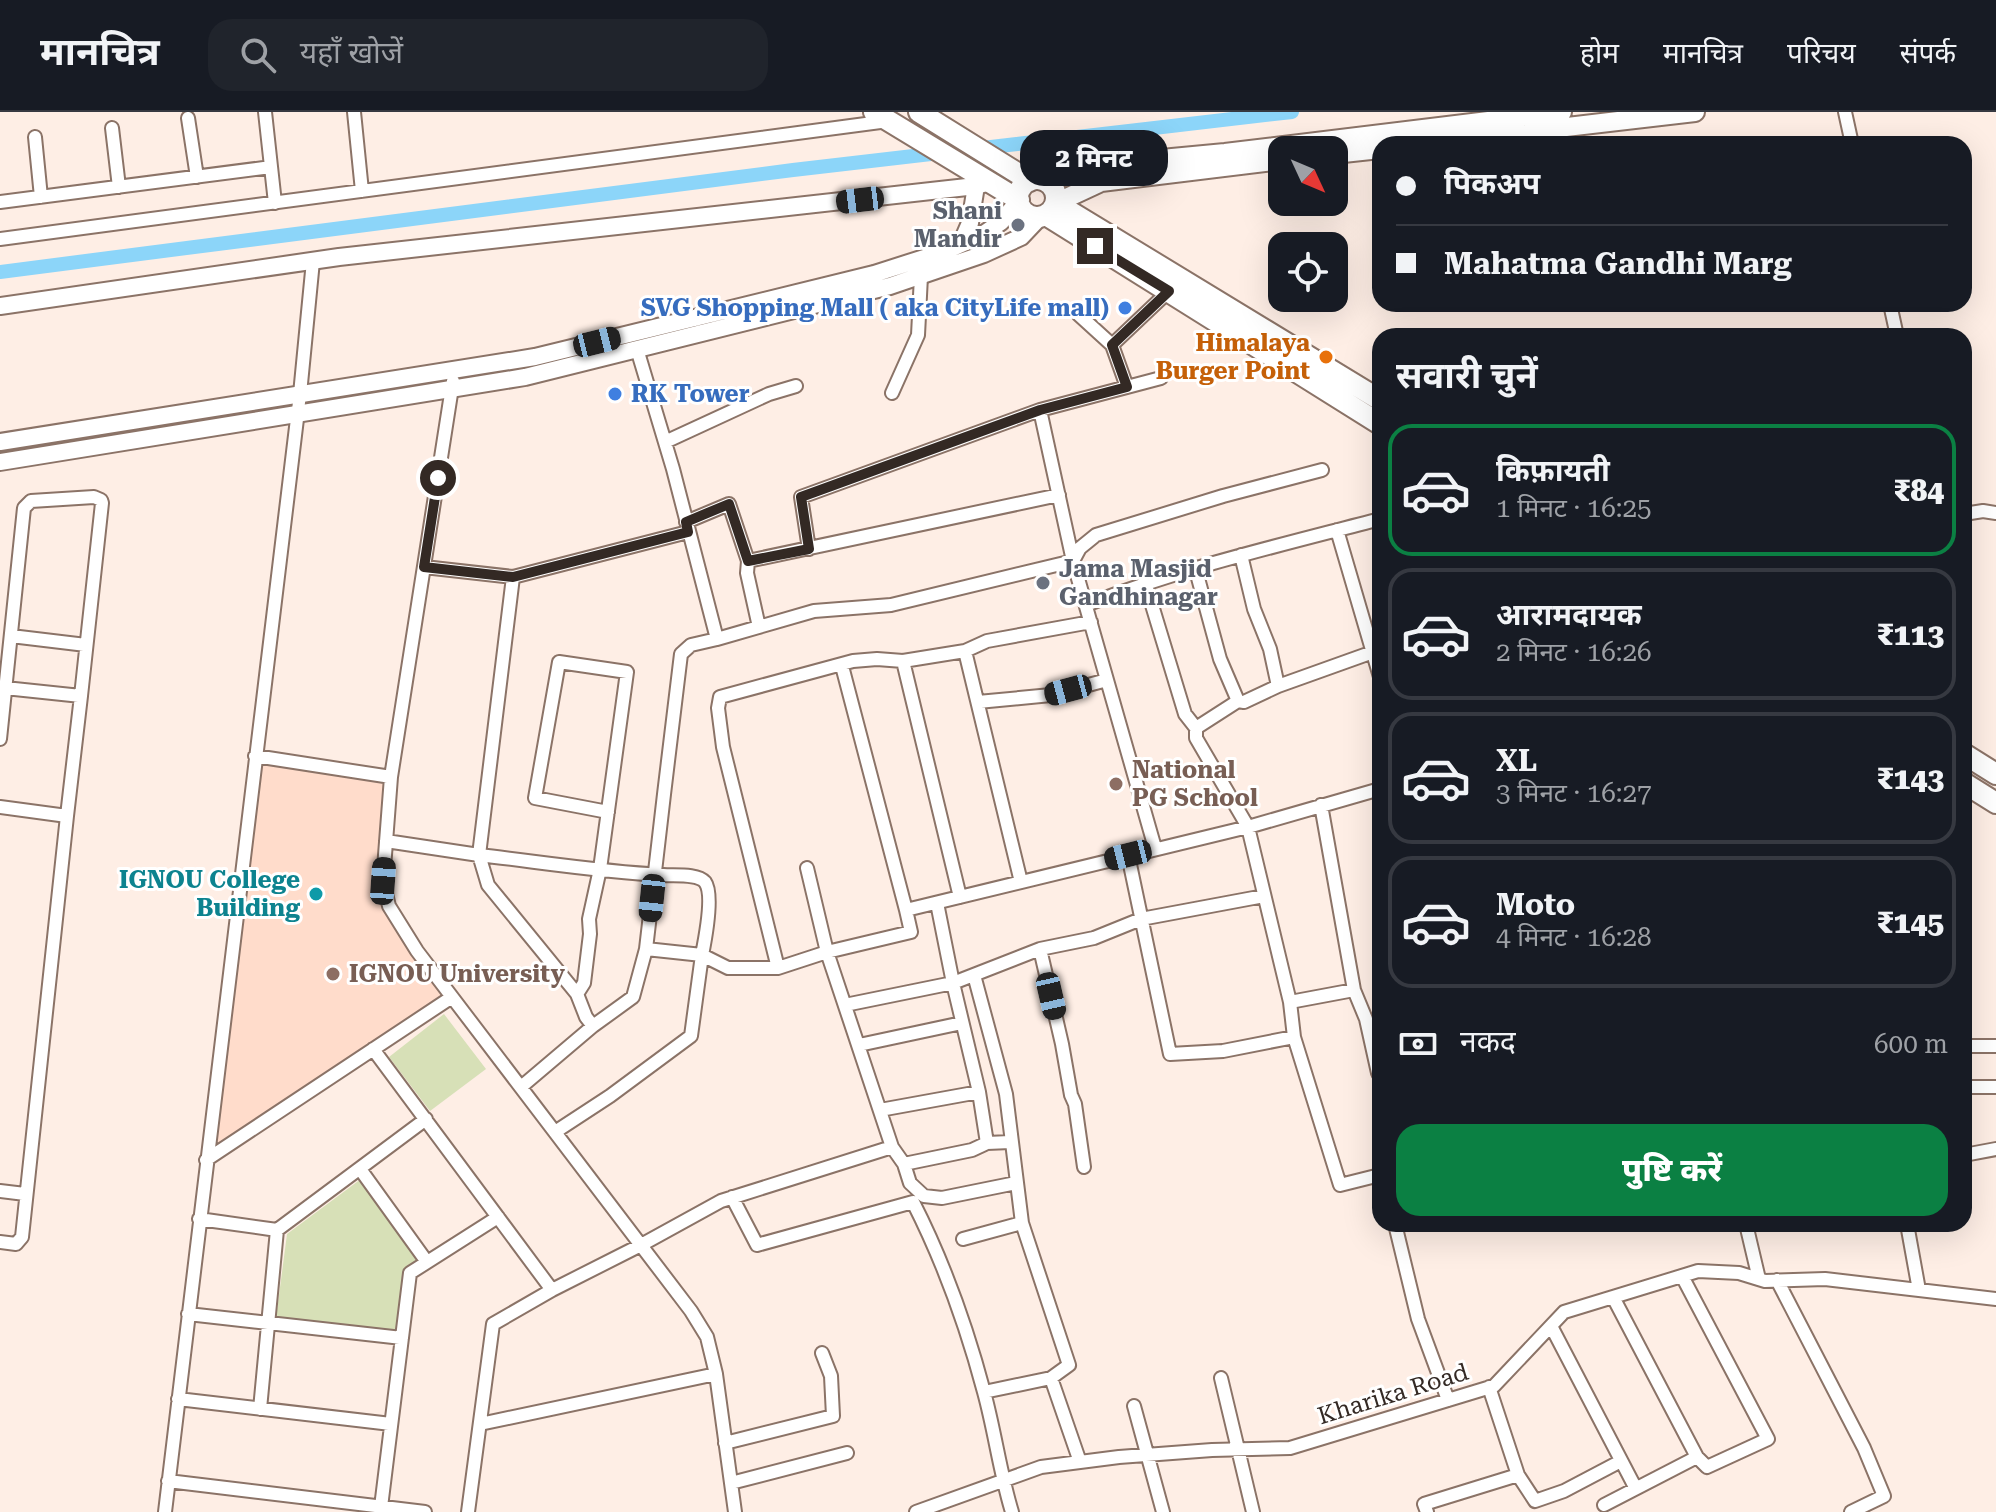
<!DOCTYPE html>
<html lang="hi">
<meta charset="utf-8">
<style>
body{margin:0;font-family:"Roboto Serif","Noto Sans Devanagari",serif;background:#20242c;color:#f1f3f6;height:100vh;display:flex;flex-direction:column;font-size:30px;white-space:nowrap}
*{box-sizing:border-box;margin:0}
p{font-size:26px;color:#9ea1a6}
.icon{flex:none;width:44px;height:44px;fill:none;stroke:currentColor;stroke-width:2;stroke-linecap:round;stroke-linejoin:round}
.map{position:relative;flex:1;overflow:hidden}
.panel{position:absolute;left:1372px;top:216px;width:600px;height:904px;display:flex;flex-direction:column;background:#171b24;border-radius:24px;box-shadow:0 8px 32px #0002}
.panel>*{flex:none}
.banner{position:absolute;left:1372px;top:24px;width:600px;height:176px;border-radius:24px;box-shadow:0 8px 32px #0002;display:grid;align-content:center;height:176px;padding:0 24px;background:#171b24}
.needle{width:52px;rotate:134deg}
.tools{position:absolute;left:1268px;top:24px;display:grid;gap:16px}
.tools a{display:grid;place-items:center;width:80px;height:80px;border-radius:16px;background:#171b24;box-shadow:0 8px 32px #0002;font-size:40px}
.end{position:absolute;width:36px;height:36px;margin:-18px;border:10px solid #332924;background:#fff;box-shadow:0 0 0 4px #fff}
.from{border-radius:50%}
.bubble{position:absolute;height:56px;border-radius:24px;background:#171b24;box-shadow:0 8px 32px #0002;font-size:26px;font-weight:800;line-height:56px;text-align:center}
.car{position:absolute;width:24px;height:48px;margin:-24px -12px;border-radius:10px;box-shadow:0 0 6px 2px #0007;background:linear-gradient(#222 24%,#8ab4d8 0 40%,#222 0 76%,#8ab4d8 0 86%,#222 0)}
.banner b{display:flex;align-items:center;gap:28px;height:76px;font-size:30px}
.banner b+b{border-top:2px solid #363941}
.banner i{width:20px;height:20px;background:#f1f3f6}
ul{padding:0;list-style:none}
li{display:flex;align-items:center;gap:24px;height:132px;margin:0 16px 12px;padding:0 8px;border:4px solid #363941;border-radius:24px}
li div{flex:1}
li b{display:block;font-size:30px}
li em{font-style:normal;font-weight:800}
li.active{border-color:#0b8043}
li>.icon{width:72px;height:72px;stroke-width:1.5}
h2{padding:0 24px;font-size:36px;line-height:96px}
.pay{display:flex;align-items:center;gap:20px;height:88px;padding:0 24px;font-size:30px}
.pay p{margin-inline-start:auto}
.cta{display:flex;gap:16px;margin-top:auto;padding:16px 24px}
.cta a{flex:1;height:92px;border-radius:24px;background:#0b8043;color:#fff;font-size:32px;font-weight:800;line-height:92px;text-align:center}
header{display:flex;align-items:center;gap:48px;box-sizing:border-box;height:112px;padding:0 40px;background:#171b24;border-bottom:2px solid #363941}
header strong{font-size:38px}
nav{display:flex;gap:44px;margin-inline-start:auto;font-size:28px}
.search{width:560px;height:72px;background:#20242c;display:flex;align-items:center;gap:20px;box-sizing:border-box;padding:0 28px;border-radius:24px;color:#9ea1a6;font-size:30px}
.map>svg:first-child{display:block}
</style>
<header>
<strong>मानचित्र</strong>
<div class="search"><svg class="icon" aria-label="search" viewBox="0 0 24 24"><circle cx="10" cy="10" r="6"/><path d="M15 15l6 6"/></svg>यहाँ खोजें</div>
<nav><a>होम</a><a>मानचित्र</a><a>परिचय</a><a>संपर्क</a></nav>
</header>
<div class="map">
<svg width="1996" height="1400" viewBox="0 0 1996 1400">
<rect width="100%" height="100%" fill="#feeee5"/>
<path fill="#ffdccb" d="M257,647L390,666L387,795L452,885L206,1048Z"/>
<path fill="#d7e0b7" d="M444,902L486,957L430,999L389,945Z
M361,1067L420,1148L405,1158L396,1220L276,1206L287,1122Z"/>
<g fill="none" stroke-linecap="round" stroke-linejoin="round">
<path stroke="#8cd5f9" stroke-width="14" d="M0,160L793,58L1292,0"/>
<defs>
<path id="minor" d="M265,0L275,91
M354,0L362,79
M1845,0L1852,32
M188,6L197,65
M112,16L119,75
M35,25L41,85
M0,90L271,55
M0,127L888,9
M1890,192L1897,224
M1078,202L1112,233
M637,237L673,357L717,527L691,533L681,542C669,640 657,739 646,837L702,843C705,828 714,782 705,770C697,761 674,764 663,763C602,760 540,750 479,743L513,465L688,420
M453,269L391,665L383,769L389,794L417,839L691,1199L707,1225L716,1262L735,1400
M1127,275L1112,233L1169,179
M892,281L918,223L921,164
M1040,298L1073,449L1155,736
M665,330L769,282L796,274
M1964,402L1983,399L1996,401
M686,410L729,392L748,449L747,461L759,515
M1337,418L1380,565
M809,437L801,385L1040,298L1161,266
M1241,443L1254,497L1270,537L1278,574
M748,449L1059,383
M424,455L513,465
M1195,455L1220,547L1238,589
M1145,470L1185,602L1196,616V626L1248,715L1290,890L1294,925L1340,1073L1380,1063
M1086,493C1182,456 1281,433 1380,407
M11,524L86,533
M717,527L814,499L891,493L1073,449L1080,436L1096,423L1223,384L1322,358
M965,539L1021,770
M903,549L960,785
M842,554L906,798
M5,576L81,584L67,704
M978,590L1051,583L1107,568
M1196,616L1238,589L1244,590L1278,574L1373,540
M0,627L24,396L31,389L94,385L101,388L102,391L81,584
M255,644L391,665
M1321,693L1354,878L1366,907L1378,961
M0,695L67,704L22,1125L16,1132L0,1130
M386,729L479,743L488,773L577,882L586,905L593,914
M1128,743L1170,942L1223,939L1294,925
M807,756L827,840L911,820L906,798L1248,715L1380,677
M1040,837L1062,932L1071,983L1075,992L1084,1055
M778,856L723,635L718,596L720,585L853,549L877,547L903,549L965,539L987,529L1091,510
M577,882L584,871L590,822L589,807L600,757L627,560L559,550L535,686L608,700
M1290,890L1354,878
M845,893L953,871L937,791
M859,933L962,911
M1964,934H1996
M373,937L552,1178
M521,975L593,914L633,885L646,837
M1964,975H1996
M880,998L979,980
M987,1031L979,980L953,871L1040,837L1094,826L1141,807L1264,784
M892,1035L904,1052L910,1071L924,1084L942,1086L1016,1071
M1964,1043L1996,1037
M206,1048L452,885
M904,1052L972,1038L987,1031L1010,1030
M360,1057L427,1150
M0,1079L25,1082
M732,1085L757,1133L913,1090C943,1149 967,1216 984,1280C995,1320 1000,1361 1012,1400
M199,1107L277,1118
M1022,1111L1069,1253L1051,1266
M1395,1112L1418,1207L1448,1288
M1746,1112L1759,1167
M1907,1112L1919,1178
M963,1127L1022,1111L1006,982L974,863
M1777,1168L1864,1336L1884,1384L1851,1400
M1613,1185L1697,1345
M188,1202L402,1226
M1551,1214L1635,1375
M1221,1266L1253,1400
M1489,1275L1518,1363L1535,1389L1564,1379L1621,1349
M984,1280L1051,1266L1080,1350
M178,1287L391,1312
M1134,1294L1163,1400
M260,1297L277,1118L426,1007
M480,1312L716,1262
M725,1331L833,1304L831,1264L822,1241
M168,1369L425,1400
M731,1371L847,1341
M1604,1393L1697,1345L1707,1355L1768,1327L1682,1164
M381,1395L410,1161L498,1105
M165,1400L300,282L313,149
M468,1400L493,1212L552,1178L641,1133L721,1089L892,1035L827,840L778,856H728L702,843L691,924L610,984L555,1020
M916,1400L1041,1355L1119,1345L1212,1338L1290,1336L1494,1274L1564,1200L1698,1159L1739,1161L1765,1169L1825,1167L1996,1187
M1427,1400L1424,1392L1518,1363"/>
<path id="tertiary" d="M961,132L970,111L976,74
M0,194L339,145L976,74L989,70
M0,330L535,245L874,162L943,140L982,123L1001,110L1019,88
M0,350L525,265L890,174L984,142L1021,125L1039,106"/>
<path id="secondary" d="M1421,32L1695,0
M1334,42L1380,37
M1044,69L1058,59L1098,53L1225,41L1562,0
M1056,91L1101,70L1282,48"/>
<path id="primary" d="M874,0L1019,88
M919,0L1030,69
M1018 86a19 19 0 1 1 38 0a19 19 0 1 1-38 0Z
M1056,91L1380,288
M1046,103L1380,312
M1964,642L1996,662
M1964,671L1996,691"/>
</defs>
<use href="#minor" stroke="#8b7367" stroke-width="16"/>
<use href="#tertiary" stroke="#8b7367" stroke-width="20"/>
<use href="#secondary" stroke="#8b7367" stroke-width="22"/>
<use href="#primary" stroke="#8b7367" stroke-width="24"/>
<use href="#minor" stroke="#fff" stroke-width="12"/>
<use href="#tertiary" stroke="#fff" stroke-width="16"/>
<use href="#secondary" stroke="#fff" stroke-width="18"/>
<use href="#primary" stroke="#fff" stroke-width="20"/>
</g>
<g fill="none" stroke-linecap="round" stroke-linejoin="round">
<path stroke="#332924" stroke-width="10" d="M438,366L424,455L513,465L688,420L686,410L729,392L748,449L809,437L801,385L1040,298L1127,275L1112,233L1169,179L1095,134"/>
</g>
<g fill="#6b7280" stroke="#fff" stroke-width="3">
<circle cx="1018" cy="113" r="8"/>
<circle cx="1043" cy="471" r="8"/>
</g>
<g fill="#3f7fe0" stroke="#fff" stroke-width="3">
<circle cx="1125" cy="196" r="8"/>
<circle cx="615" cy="282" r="8"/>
</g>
<circle fill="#e8710a" stroke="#fff" stroke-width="3" cx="1326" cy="245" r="8"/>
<g fill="#8d6e63" stroke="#fff" stroke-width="3">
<circle cx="1116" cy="672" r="8"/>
<circle cx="333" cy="862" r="8"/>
</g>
<circle fill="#0f9aa8" stroke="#fff" stroke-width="3" cx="316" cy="782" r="8"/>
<g text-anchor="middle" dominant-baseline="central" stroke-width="6" stroke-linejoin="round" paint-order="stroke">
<g font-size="24" font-weight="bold" fill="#5b616d" stroke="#fff" text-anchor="end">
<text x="1002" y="99">Shani<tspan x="1002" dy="28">Mandir</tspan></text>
<text x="1059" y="457" text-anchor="start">Jama Masjid<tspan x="1059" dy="28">Gandhinagar</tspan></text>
</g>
<g font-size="24" font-weight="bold" fill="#366cbe" stroke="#fff" text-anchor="end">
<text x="1109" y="196">SVG Shopping Mall ( aka CityLife mall)</text>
<text x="631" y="282" text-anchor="start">RK Tower</text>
</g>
<g font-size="24" font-weight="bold" fill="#c56008" stroke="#fff" text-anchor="end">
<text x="1310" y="231">Himalaya<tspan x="1310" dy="28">Burger Point</tspan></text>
</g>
<g font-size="24" font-weight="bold" fill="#785e54" stroke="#fff" text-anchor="start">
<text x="1132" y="658">National<tspan x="1132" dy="28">PG School</tspan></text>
<text x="349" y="862">IGNOU University</text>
</g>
<g font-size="24" font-weight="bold" fill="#0d838f" stroke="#fff" text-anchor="end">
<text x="300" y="768">IGNOU College<tspan x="300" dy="28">Building</tspan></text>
</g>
<g font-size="24" fill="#332924" stroke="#fff">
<text transform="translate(1393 1282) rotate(-17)">Kharika Road</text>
</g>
</g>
</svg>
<div class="tools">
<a><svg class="needle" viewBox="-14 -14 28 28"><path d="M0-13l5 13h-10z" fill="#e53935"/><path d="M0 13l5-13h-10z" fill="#9ea1a6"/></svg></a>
<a><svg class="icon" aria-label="locate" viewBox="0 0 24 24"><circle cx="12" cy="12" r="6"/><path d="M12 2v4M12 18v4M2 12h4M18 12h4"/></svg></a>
</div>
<i class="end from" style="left:438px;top:366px"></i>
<i class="end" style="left:1095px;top:134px"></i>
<div class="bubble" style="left:1020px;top:18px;width:148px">2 मिनट</div>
<i class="car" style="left:860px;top:88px;rotate:263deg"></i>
<i class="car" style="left:597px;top:230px;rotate:76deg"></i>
<i class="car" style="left:1068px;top:578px;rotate:255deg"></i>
<i class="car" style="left:1128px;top:743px;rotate:256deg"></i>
<i class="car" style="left:383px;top:769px;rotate:4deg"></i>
<i class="car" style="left:652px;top:786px;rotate:186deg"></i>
<i class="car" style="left:1051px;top:884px;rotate:167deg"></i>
<div class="banner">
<b><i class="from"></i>पिकअप</b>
<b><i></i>Mahatma Gandhi Marg</b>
</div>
<section class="panel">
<h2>सवारी चुनें</h2>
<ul>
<li class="active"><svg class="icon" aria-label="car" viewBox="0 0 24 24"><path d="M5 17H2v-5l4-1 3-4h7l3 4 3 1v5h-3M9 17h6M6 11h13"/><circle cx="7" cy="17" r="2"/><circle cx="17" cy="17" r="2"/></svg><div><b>किफ़ायती</b><p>1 मिनट · 16:25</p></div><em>₹84</em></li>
<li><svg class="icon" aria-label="car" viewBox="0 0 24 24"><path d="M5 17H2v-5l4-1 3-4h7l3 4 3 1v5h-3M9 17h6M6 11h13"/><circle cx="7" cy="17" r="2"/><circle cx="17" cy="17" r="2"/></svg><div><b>आरामदायक</b><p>2 मिनट · 16:26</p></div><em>₹113</em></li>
<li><svg class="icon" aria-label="car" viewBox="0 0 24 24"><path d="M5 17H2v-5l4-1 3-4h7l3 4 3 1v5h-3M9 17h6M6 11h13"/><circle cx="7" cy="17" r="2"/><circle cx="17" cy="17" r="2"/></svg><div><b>XL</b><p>3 मिनट · 16:27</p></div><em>₹143</em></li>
<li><svg class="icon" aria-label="car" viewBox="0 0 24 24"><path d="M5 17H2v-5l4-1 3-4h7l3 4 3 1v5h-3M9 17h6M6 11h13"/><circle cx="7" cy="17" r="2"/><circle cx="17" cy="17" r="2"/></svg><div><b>Moto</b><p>4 मिनट · 16:28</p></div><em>₹145</em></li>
</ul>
<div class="pay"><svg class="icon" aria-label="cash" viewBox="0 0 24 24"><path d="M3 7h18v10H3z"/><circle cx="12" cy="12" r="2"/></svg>नकद<p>600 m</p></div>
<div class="cta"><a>पुष्टि करें</a></div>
</section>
</div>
